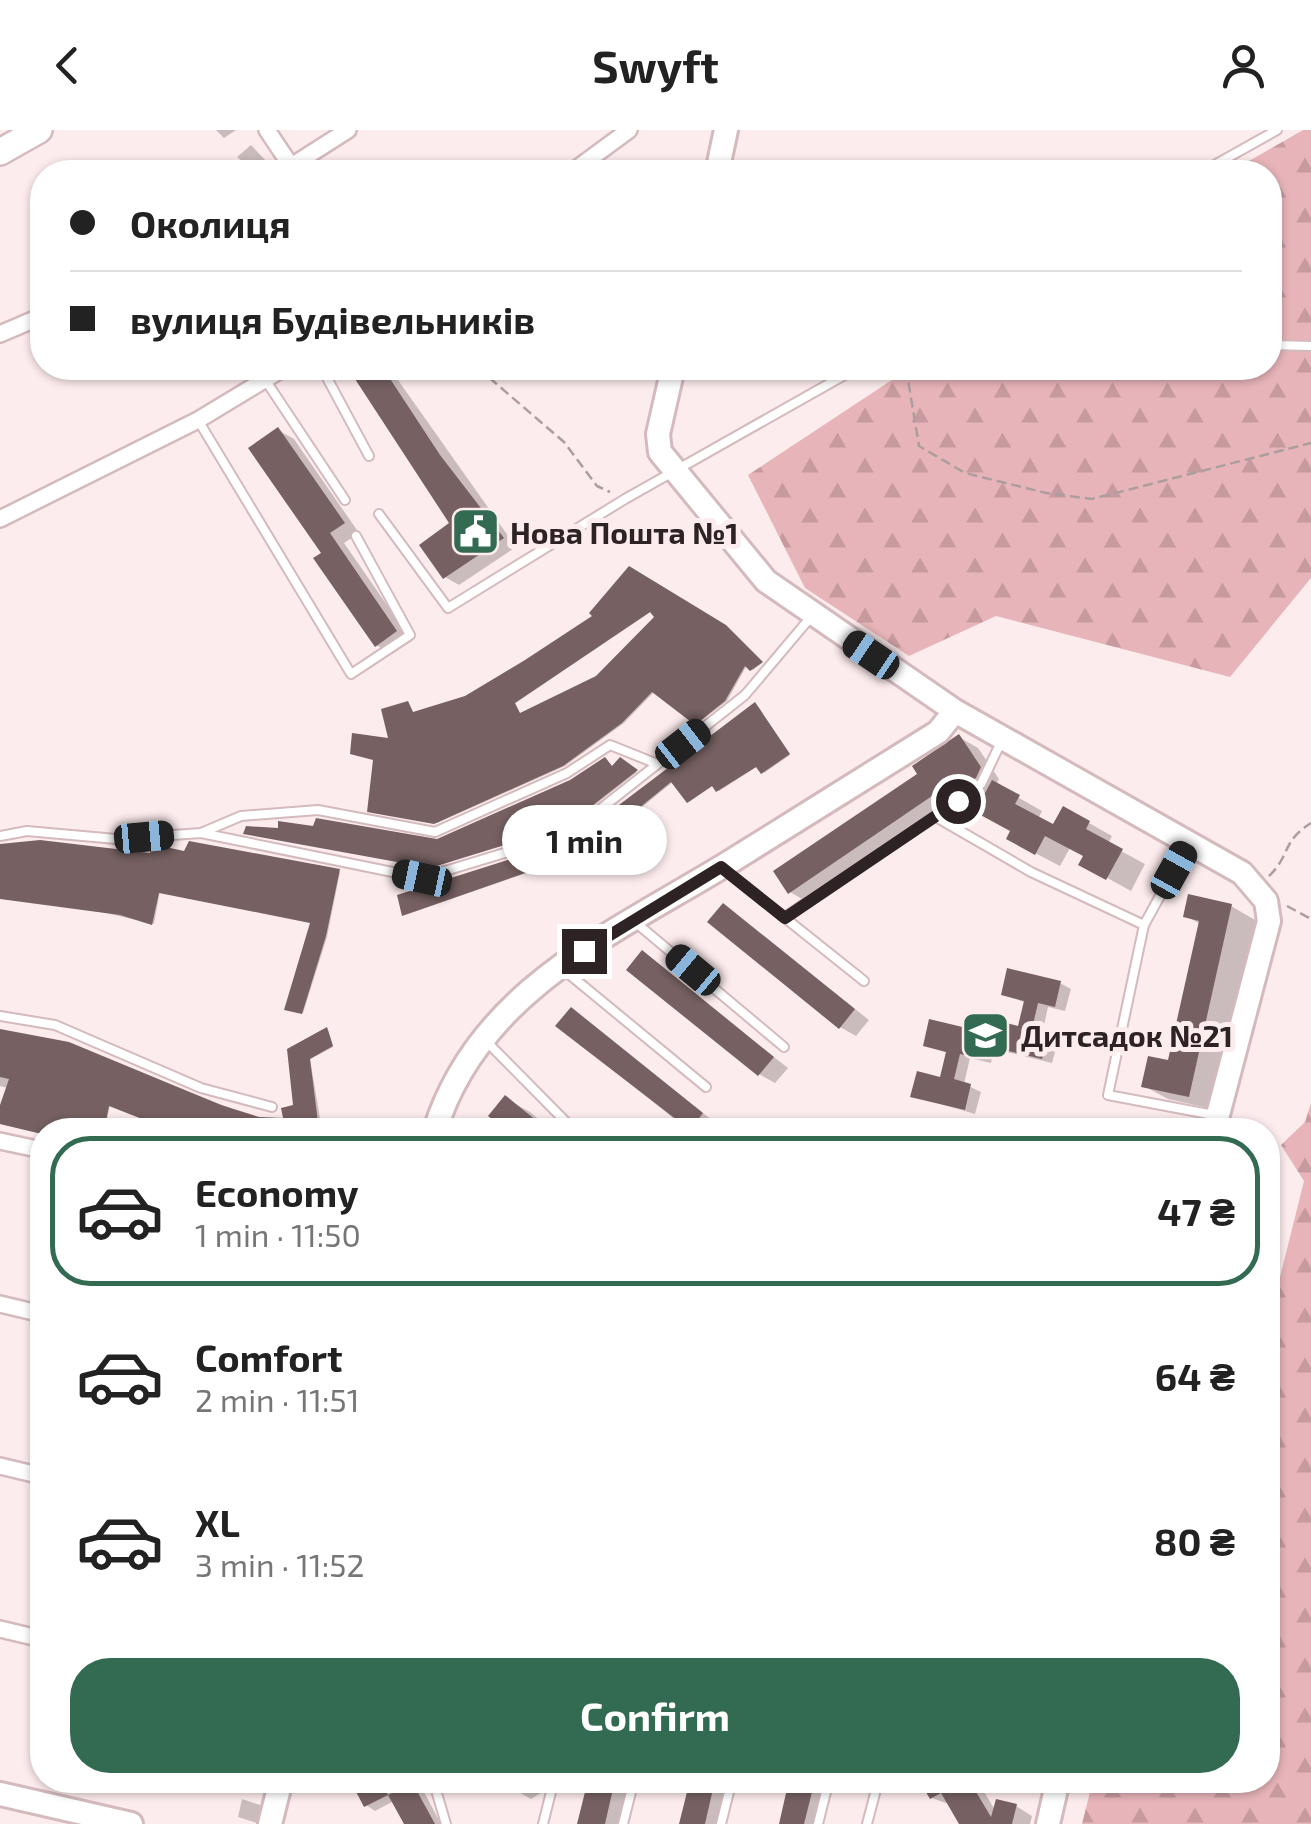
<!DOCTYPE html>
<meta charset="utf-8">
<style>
body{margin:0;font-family:"Exo 2",sans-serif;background:#f6f6f6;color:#222;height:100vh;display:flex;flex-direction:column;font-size:38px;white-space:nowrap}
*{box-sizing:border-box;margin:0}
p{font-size:32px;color:#767676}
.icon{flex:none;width:55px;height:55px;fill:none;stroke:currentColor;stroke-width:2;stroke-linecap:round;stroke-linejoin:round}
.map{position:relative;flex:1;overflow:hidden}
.drawer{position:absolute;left:30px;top:988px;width:1250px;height:675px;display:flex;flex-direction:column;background:#fff;border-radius:40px;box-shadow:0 2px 8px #0004}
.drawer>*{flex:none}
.hud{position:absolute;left:30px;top:30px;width:1252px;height:220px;border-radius:40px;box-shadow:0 2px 8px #0004;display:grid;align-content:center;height:220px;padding:0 40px;background:#fff}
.end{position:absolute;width:45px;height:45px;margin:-22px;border:12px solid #2d2324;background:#fff;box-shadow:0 0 0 5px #fff}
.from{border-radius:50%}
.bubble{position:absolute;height:70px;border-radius:35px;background:#fff;box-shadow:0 2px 8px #0004;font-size:32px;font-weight:700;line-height:70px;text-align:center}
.car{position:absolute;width:30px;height:60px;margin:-30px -15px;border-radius:12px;box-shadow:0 0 8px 2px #0007;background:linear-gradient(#222 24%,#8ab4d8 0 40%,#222 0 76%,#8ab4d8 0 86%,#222 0)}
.hud b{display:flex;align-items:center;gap:35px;height:95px;font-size:38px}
.hud b+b{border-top:2px solid #e0e0e0}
.hud i{width:25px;height:25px;background:#222}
ul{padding:18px 0 0;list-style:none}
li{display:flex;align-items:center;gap:30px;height:150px;margin:0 20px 15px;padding:0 20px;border:5px solid transparent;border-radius:40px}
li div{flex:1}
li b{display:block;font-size:38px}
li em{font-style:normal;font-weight:700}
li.selected{border-color:#336b52}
li>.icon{width:90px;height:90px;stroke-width:1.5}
.action{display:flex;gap:20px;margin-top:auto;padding:20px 40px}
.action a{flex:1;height:115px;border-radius:40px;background:#336b52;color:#fff;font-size:40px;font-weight:700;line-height:115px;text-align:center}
header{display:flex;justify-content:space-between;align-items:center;height:130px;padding:0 40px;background:#fff;font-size:45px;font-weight:700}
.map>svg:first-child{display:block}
</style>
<header><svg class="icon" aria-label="back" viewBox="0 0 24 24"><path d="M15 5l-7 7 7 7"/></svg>Swyft<svg class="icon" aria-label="person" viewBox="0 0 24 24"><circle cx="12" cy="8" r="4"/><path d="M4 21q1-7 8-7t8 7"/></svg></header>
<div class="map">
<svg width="1311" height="1694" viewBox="0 0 1311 1694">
<defs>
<pattern id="forest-firs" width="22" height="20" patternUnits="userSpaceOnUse" patternTransform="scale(2.5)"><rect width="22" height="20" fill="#e7b4b9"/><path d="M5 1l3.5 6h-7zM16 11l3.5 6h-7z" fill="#c69a9f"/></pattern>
</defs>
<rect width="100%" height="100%" fill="#fdeced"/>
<path fill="url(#forest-firs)" d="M1303,0H1311V448L1230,547L996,486L909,526L805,458L748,345L910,238H1270V42H1230Z
M1311,973V1694H1082L1093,1650H1268V1166L1278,1155L1304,1051L1281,1015L1305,992Z"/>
<path fill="#0003" fill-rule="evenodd" d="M216,0H236L224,8Z
M251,15L267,32L255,42L237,27Z
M347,33L356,42H334V41Z
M376,238L393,243L516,417L459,455L445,447L452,393L358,249Z
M278,300L294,309L359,403L344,413L412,511L392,524L376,515L324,424Z
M629,439L727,498L762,533L753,540L747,535L727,571L698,593L655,561L624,593L565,636L437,693L370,680L391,611L414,584L466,568L596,487ZM652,481L658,488L598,548L521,585L514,574Z
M757,576L790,625L764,643L758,636L719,661L714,655L689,672L674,651L587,722L405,785L575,712Z
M959,607L978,618L999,649L996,655L1042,681L1038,689L1054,698L1064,679L1112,706L1108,714L1145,734L1131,761L1082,734L1086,726L1070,718L1060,736L1033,722L988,663L958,683L950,678L809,773L790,762Z
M621,630L637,642L568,696L433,737L437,712L612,638Z
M190,714L340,742L327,807L303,883L287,879L312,792L160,761L154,794L80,777L0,768V716L152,725L186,723Z
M724,776L869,890L856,906L840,897Z
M1231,776L1255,790L1213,979L1168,969L1144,956L1170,933L1200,794L1186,786Z
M642,824L788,938L775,953L759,944Z
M1060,853L1071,859L1065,881L1048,877L1042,904L1058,911L1052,933L994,919L991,933L970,928L964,954L981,962L975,984L913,966L942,950L948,923L926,915L1020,899L1026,873L1003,864Z
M572,880L717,994L712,1000H688L559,896Z
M328,900L333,917L310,929L322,1000H175L110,975L105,1000H42V1004L0,994V978L12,959L0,956V901L68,914L258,989L286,991L296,977L289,921Z
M506,969L530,982L552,1000H509Z
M353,1650H386L394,1665L412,1655L424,1662L441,1694H407L394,1671L375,1681L366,1675Z
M509,1650H544L549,1658L531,1669L515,1660Z
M590,1650H632L622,1694H580Z
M692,1650H733L723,1694H682Z
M791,1650H832L822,1694H781Z
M922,1650H957L960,1655L968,1650L983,1660L995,1680L1016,1676L1032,1686L1030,1694H962L951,1675L932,1668Z
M242,1669L263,1676L260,1694L238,1687Z"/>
<path fill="#766061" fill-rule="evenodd" d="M372,238H383L440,325L504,408L443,449L419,415L449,393L355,249Z
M278,297L345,393L330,403L397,501L375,517L313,428L321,423L248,318Z
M629,436L726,495L763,532L750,541L745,536L725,571L695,595L652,562L622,593L563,636L434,694L367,682L373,630L350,624L352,603L388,608L381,579L408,571L413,582L465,566L525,530L592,486L589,483ZM650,482L654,487L596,546L520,583L515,573Z
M755,572L790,624L761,644L756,637L716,662L712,656L687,673L671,652L585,722L402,786L397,765L574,709Z
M959,604L981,637L976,648L937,674L932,666L788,764L773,741L917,644L912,636Z
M605,627L612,636L620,627L638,640L566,696L430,738L243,704L246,696L278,698V691L313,696L316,688L437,709L570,650Z
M992,650L1020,665L1015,674L1053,694L1063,676L1090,691L1086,699L1123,719L1106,750L1078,735L1083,726L1045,706L1035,725L1006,709L1010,701L975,682Z
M40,710L150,723L152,714L184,721L189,711L340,739L326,806L302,884L284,880L310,793L159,763L152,795L120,785L0,769V714Z
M1188,764L1232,774L1189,967L1141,957L1148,926L1168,930L1199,791L1183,787Z
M723,773L855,879L839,899L707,792Z
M642,820L774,927L758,946L626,840Z
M1007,838L1061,851L1055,877L1038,873L1032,899L1049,903L1042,929L984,915L981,929L960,924L954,949L971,954L965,980L910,967L917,941L940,947L946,922L923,916L929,889L992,904L995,890L1018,896L1024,871L1001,865Z
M571,877L703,983L690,1000L555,896Z
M327,897L333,916L310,929L319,1000H170L109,976L104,1000H42V1004L0,994V975L9,949L0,947V899L69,912L221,975L259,987L283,988L281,978L293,975L287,919Z
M505,965L548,1000H505L488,986Z
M350,1650H381L388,1665L364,1677Z
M588,1650H615L605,1694H577Z
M690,1650H715L705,1694H679Z
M789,1650H815L804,1694H779Z
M919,1650H948L952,1656L969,1650L991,1687L996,1669L1017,1674L1012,1694H959L941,1663L930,1669Z
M412,1652L435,1694H404L388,1665Z"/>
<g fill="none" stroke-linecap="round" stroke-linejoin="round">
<defs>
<path id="lane" d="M1202,42L1277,0
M1270,215L1311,216
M337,238L326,246L369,326
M264,248L345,370
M198,290L351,544L410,505L356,406
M379,384L448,478L625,369L857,238
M936,687L1031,742L1144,795L1188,715
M201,703L241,686L318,680L435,702L567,643L610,615L655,633
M0,706L27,701L116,709L201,703L422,748L570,703L745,565L810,488
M725,740L864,851
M785,787L981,654L1002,610
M635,792L784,917
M1144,795L1108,965L1214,985
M564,840L706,957
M0,886L55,895L201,958L272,977
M485,910L574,1000
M433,1650L446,1694
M543,1694L554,1650
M623,1694L634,1650
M721,1694L732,1650
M818,1694L829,1650
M867,1694L878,1652"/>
<path id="street" d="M267,0L295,42
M282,42L348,0
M572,42L629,0
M0,204L42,186
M0,389L198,290L284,238
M0,1011L42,1020
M0,1174L42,1184
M0,1336L42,1346
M0,1499L42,1509"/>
<path id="secondary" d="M717,42L726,0
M673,238L658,304L660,322L766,451L955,581L1242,743L1266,771L1269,791L1214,1000
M435,1000C478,862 610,805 725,735C796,691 867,646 938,602L955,581
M0,1664L131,1694
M270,1694L281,1650
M1048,1694L1058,1650"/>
<path id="primary" d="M0,22L39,0"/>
</defs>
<use href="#lane" stroke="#d4babc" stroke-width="12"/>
<use href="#street" stroke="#d4babc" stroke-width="20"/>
<use href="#secondary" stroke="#d4babc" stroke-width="28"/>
<use href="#primary" stroke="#d4babc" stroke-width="30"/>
<path stroke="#ac9e9f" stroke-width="2.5" stroke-dasharray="10 5" stroke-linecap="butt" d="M478,238L564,312L597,356L610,362
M906,238L919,316L965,343L1046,363L1092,369L1311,313
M1269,746C1291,725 1281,712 1311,693
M1287,776L1311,789"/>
<use href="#lane" stroke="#fff" stroke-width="8"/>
<use href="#street" stroke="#fff" stroke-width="15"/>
<use href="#secondary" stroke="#fff" stroke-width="22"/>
<use href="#primary" stroke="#fff" stroke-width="25"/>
</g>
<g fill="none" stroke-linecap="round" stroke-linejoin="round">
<path stroke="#2d2324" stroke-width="12" d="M584,821L721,737L785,788L958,671"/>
</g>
<defs>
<symbol id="civic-square" viewBox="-11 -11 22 22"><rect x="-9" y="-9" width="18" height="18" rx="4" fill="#336b52" stroke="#fdeced"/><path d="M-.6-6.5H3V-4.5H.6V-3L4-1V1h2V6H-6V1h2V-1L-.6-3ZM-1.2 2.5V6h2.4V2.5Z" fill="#fff"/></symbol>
<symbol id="school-square" viewBox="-11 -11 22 22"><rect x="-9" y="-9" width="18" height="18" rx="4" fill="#336b52" stroke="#fdeced"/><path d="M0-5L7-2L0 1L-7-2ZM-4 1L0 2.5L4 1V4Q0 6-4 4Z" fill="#fff"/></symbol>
</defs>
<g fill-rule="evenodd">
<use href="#civic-square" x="448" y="374" width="55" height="55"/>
<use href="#school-square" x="958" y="878" width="55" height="55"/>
</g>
<g text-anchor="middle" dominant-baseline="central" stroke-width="10" stroke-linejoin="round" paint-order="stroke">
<g font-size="30" font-weight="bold" fill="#2d2324" stroke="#fdeced" text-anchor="start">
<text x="510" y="402">Нова Пошта №1</text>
<text x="1021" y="905">Дитсадок №21</text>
</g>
</g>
</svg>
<i class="end from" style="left:958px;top:671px"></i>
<i class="end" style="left:584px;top:821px"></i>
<div class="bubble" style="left:502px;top:675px;width:165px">1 min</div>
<i class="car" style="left:871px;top:525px;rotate:304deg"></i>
<i class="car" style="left:683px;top:614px;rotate:52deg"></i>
<i class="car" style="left:144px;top:707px;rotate:85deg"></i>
<i class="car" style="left:1174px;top:740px;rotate:29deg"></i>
<i class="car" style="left:422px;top:748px;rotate:282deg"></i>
<i class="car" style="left:693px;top:840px;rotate:310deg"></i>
<div class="hud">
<b><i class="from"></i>Околиця</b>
<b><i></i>вулиця Будівельників</b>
</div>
<section class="drawer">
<ul>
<li class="selected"><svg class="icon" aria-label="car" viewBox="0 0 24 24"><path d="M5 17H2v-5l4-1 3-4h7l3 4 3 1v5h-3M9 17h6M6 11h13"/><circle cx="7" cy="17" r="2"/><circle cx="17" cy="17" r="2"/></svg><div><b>Economy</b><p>1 min · 11:50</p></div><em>47 ₴</em></li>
<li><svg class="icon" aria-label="car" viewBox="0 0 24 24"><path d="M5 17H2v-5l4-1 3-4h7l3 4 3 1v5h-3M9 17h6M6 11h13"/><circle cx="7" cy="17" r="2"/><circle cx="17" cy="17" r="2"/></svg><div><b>Comfort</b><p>2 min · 11:51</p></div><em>64 ₴</em></li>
<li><svg class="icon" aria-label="car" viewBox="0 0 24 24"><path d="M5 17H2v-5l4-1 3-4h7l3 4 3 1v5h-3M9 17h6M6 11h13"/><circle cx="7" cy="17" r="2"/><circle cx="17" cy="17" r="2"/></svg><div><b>XL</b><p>3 min · 11:52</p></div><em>80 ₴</em></li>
</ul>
<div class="action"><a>Confirm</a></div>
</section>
</div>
